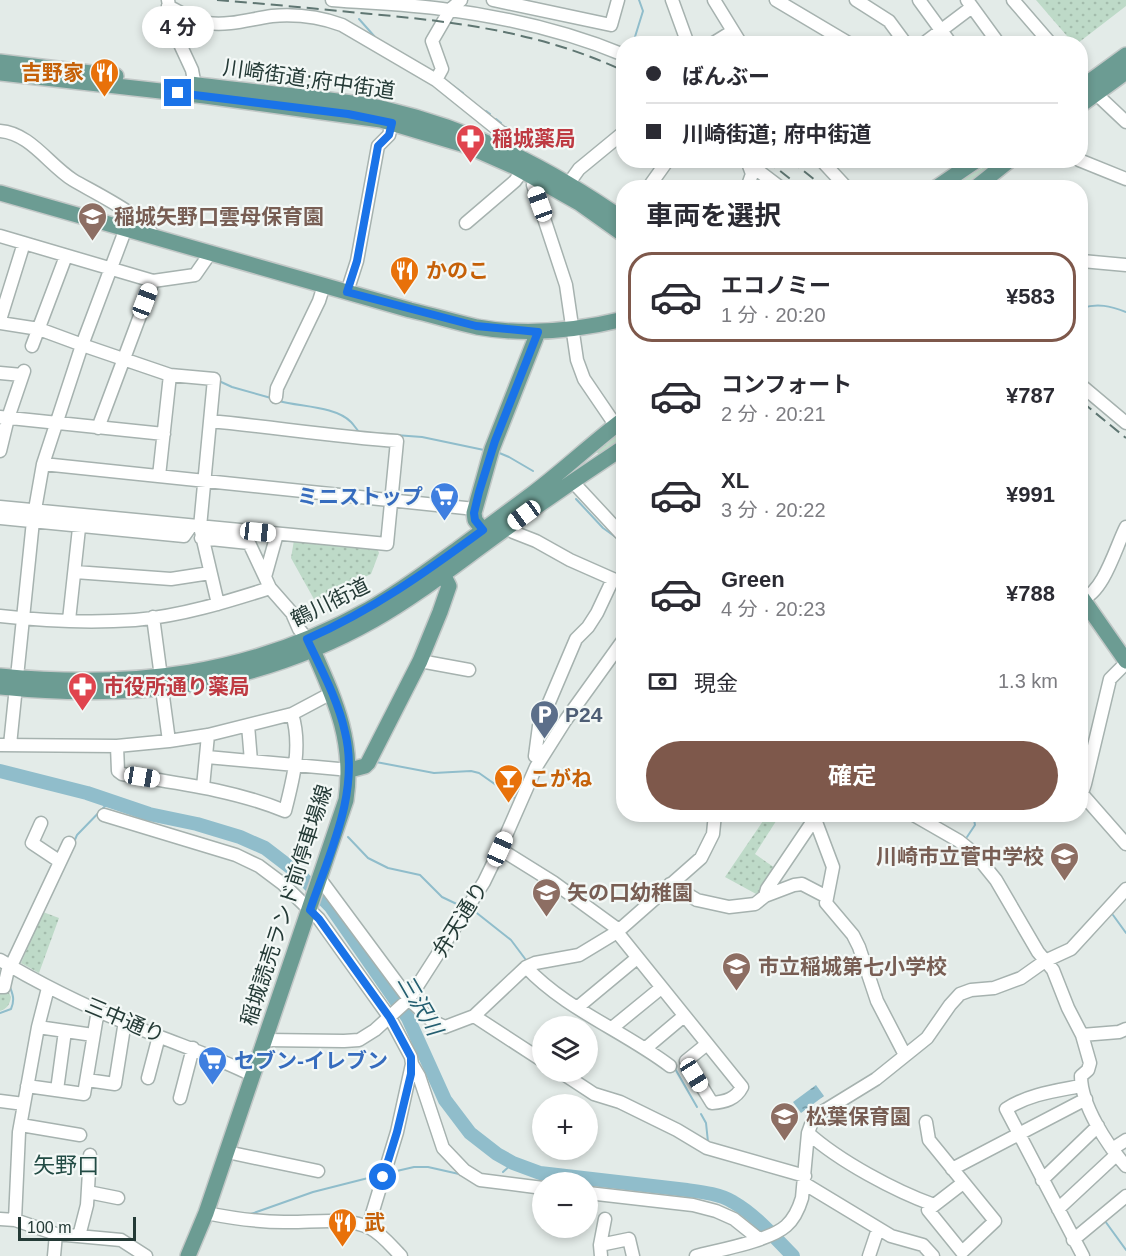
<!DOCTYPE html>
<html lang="ja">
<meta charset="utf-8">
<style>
body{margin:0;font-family:Helvetica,"Noto Sans JP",sans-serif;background:#f7f7f7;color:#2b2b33;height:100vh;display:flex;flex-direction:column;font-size:22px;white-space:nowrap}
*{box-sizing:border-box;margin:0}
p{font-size:20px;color:#7c7c81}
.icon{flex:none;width:33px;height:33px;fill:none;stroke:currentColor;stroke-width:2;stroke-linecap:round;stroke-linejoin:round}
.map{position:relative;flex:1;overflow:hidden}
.panel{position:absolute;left:616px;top:180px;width:472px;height:642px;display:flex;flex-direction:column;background:#fff;border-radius:24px;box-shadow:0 3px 9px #0003}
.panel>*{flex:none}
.banner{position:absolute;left:616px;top:36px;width:472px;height:132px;border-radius:24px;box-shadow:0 3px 9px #0003;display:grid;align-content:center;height:132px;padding:0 30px;background:#fff}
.buttons{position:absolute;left:532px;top:1016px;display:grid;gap:12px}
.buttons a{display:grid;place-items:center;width:66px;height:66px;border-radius:50%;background:#fff;box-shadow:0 3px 9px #0003;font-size:30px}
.scale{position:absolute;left:18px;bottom:15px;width:118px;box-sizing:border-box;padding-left:6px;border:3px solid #243a36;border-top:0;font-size:16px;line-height:21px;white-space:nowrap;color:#243a36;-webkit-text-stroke:4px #f3f8f6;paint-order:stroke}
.end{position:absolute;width:27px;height:27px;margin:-14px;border:8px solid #1a73e8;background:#fff;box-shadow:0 0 0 3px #fff}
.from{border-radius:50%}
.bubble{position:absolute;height:42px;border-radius:21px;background:#fff;box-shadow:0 3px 9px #0003;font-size:20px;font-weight:700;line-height:42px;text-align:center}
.car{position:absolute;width:18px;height:36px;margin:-18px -9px;border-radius:8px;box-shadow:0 0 4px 2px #0007;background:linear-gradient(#fff 24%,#345 0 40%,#fff 0 76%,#345 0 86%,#fff 0)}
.banner b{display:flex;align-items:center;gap:21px;height:57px;font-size:22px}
.banner b+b{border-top:2px solid #e1e1e2}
.banner i{width:15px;height:15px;background:#2b2b33}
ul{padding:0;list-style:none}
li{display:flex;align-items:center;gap:18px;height:90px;margin:0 12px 9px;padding:0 18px;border:3px solid transparent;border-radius:24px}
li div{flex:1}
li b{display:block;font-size:22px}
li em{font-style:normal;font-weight:700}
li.on{border-color:#7e584b}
li>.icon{width:54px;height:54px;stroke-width:1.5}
h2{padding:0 30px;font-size:27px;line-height:72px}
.pay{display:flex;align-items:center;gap:15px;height:66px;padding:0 30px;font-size:22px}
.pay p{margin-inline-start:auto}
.primary-button{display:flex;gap:12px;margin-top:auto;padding:12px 30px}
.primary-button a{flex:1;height:69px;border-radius:36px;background:#7e584b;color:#fff;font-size:24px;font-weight:700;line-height:69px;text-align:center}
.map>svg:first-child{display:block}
</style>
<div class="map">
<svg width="1126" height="1256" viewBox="0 0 1126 1256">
<defs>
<pattern id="grass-tufts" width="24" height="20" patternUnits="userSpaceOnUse" patternTransform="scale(1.5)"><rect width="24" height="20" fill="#bedac8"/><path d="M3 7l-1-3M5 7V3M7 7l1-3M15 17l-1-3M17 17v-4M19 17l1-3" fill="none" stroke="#a3bcac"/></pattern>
<pattern id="park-dots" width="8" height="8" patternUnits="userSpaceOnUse" patternTransform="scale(1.5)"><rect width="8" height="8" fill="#bedac8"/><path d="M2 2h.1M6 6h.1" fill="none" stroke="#a3bcac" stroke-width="1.8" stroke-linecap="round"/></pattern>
<pattern id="water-ripples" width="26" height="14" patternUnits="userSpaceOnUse" patternTransform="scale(1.5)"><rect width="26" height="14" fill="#90bdcb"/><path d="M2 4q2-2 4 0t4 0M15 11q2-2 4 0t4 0" fill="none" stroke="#759ba6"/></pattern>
</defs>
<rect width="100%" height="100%" fill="#e3ebe8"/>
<path fill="url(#grass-tufts)" d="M995,161H1001L959,187L946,188Z
M622,427L624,431V441L599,454L596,452Z"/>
<path fill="url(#park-dots)" d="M1036,0H1126V6L1078,43H1073Z
M294,540L377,548L379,553L371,574L315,601L291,558Z
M764,815H780L755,854L775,868L758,895L725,877L763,821L761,819Z
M43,912L59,918L39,973L21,963Z
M7,989L11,997C10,1004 7,1009 0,1011V990Z"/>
<path fill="url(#water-ripples)" d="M816,1085L824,1096L801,1113L793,1102Z"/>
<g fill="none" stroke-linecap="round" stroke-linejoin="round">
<path stroke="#90bdcb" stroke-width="2" d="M359,19L375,37
M634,40L643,11L639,0
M448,82L463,93
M486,111L490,114
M496,119L501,123
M506,127L521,139
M1082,308C1098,303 1110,306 1126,312
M219,381L232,387L271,398
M279,401C300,407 335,406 351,422C354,425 357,430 360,433
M395,435L422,437L484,450
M497,452L509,457L533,471
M576,499L603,528L624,543
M376,762L434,773L471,771L479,773L516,799
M348,837L368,858L388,868L420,875L442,897L463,907
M967,837L975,825L973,814
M74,842L77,835L110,801
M473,910L511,940L526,960
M1113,915L1126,933
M0,1013L11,1009C15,1000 13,994 9,985
M674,1067L697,1107
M701,1114L706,1123L708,1142
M503,1172L513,1163
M388,1173L414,1167H428L459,1174
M251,1214L313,1192L380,1175
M1105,1221L1126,1250"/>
<path stroke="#90bdcb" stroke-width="14" d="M0,771L87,793L149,814L197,824L240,837L265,848L299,874L331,907L408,1018L445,1100L470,1133L497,1154L513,1163L540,1173L687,1190C702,1192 720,1194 733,1202C756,1215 775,1238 793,1256"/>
<defs>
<path id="minor" d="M168,0L173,29L192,70L196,91
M332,0C369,3 406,4 442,9C505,17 566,31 624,55
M493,0L611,25L618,0
M672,0L688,44
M714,0L741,44
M776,0L850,44
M856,0L889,21L906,44
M919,0L951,44
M967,0L999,44
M1013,0L1051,44
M168,6C180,12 193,21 207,23C230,26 250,19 272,16C295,14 320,17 342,25L436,80L502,133L503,139L498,157
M712,44L733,31
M923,44L972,7
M436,80L442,69L432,41L450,10L461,0
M1091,89L1126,122
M0,131C30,133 49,165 73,180C91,191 146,217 153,236
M744,160L781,188
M821,160L847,188
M1079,160L1126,179
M537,178L533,185L566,285L577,360L584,379L616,426
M569,183L579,169L624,132
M648,188L668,160
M747,188L752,174L748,163
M466,223L515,181L523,170
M0,236L153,281
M1082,261L1126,265
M347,292L357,261L378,146L389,135L392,123
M0,320L24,243
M0,323L39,329L77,343
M32,346L66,256
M88,347L170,375L214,379L200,527L218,604
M0,373L22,375
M1082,386L1126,423
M276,397L277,388L319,301L324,285
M0,417L164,434
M98,428L153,281L195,275L211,252
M0,451L8,418L24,371
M43,464L475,509
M159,476L170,375
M572,481L624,537
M0,507L387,544L397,441C335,437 273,427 210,421
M0,518L184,536L191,526
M508,527L513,532L536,541L570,560L613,579L597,613L588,627L576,639L539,726L535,756L541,759
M277,534L265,577L270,588L292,613L299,629L307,639
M201,538L249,543L265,577
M75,572L171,579L210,573
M1082,599C1104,592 1116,546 1126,527
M0,616C44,621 90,623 135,620C181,616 226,602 270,588
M153,617L161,677
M69,620L80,519
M420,661L469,670
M162,689L169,741
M248,725L251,761
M0,745L117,746L169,741L208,735L292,714L324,697
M10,745L33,521L43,464L82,345L126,228
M117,746L118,771L122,774C177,783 234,790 285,811C293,780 302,746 292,714
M207,757L350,770
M203,787L208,735
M1082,793L1085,784L1110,679L1126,663
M1082,794L1126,844
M813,814L833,867L826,903L853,935L859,947L877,1001L905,1055
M912,814L959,841L975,854L996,880L1038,952L1053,970L1068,1008L1082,1035L1090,1063L1088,1070L1081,1076C1081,1105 1107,1145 1126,1166
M104,815L236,855L259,866L283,884L319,919L390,1018L411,1057L412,1064L397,1132L368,1227
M41,823L32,843L59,861
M500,849L553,882L619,930
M320,879L409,999L432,1021L445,1027L474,1016L526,967L535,963L579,955L617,932L701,858L713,834L715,814
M670,884L697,900L729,907L755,904L765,896L794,885L802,884L827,897
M765,896L767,889L815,818
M617,932L742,1087C736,1099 725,1102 712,1103L686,1061L707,1044
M0,960C50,990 104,1015 158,1036C191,1049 220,1059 252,1075
M11,966L69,843
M526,967C565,1009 624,1031 670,1066
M0,987H4L9,965
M578,1007L637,958
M474,1016L543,1061
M38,1027L93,1035
M612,1028L661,988
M1082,1035L1119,1032L1126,1029
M265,1040L344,1041L359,1040L375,1030L409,999L484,882L500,849L536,767L565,721L624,639
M646,1048L684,1016
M412,1064L419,1076L443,1148L464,1170L480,1180L543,1188
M559,1071L594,1094L620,1102L677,1130L707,1148L805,1176
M148,1078L159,1036
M87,1080L115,1084L125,1021
M27,1086L84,1094L98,1010
M1081,1086C1055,1091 1029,1094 1006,1109L1083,1256
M57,1090L65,1031
M180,1098L193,1048
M0,1101L24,1104
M926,1122L929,1140L995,1221L962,1252L928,1210L963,1183
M21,1125L80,1135
M808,1133C839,1161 895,1191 934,1205
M1112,1149L1126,1140
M227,1152L318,1171
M952,1169L1086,1099
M1042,1180L1098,1126
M805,1184L891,1236L923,1245L933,1256
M88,1192L118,1198
M588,1193L693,1205L716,1211L734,1219L759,1239
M1058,1209L1116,1155
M206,1213C231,1218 258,1222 284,1222C311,1223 345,1216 370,1228C382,1234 392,1247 401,1256
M0,1219L15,1220L56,1234L121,1240L146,1256
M15,1220L19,1132L38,1027L48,988
M79,1236L87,1205L90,1155
M1073,1240L1126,1196
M600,1245L629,1239L633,1256
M54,1256L56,1234
M601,1256L600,1245L605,1219
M696,1256C719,1250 769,1241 786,1226C794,1219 799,1208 802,1198L808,1133L813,1119L819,1114L876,1079L927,1038L950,1005L960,994L971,990L994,988L1021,978L1045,961L1071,949L1126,889
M869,1256L878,1229"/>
<path id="major" d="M0,62L116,76
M0,73L205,96L381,120L465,145L515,167L579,203L624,235
M190,84C228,89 266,93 304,97C331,100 358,103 385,109C475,130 549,168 624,220
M1082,87L1126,55
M1082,104L1126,72
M936,188L977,160
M975,188L1010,160
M0,193L410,310C432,315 455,322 477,327C527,336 575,331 624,319
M489,538L475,520L474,513L492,449L538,332
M1082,598L1126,661
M0,676C132,689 251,675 369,609C401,591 430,569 459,548C483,530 508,512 532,494C564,470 592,443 624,419
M0,687C134,701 255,687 374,620C413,598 449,570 486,543C531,510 577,478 624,447
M350,770L365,766L368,763L420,661L440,612L449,586L443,574
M188,1256L206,1213L346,800C355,738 333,696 309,641"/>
</defs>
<use href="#minor" stroke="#a6b2af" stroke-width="15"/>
<use href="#major" stroke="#c2c8c7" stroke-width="18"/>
<use href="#minor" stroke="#fff" stroke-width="12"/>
<use href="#major" stroke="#6c9c93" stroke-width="15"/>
<path stroke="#5f7672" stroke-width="2" stroke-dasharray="12 6" stroke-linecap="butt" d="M217,0C268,4 320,9 371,14C460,22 543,33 624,71
M766,160L802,188
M790,160L825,188
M1082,402L1126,438"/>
</g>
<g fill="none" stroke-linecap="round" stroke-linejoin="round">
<path stroke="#1a73e8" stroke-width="8" d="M178,93L348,114L392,123L389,135L378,146L357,261L347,292L476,326L538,332L495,441L479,492L474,513L475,520L483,530C426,572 373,610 307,639C321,669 338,700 345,732C360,793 329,854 310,910L319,919L390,1018L411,1057V1074L397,1132L383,1177"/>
</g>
<defs>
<symbol id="restaurant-pin" viewBox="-11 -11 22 30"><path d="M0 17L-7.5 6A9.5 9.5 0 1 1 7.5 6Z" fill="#e8710a" stroke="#f3f8f6"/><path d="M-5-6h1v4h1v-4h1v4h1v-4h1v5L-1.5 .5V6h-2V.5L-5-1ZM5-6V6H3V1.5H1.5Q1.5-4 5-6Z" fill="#fff"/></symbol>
<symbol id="pharmacy-pin" viewBox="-11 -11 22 30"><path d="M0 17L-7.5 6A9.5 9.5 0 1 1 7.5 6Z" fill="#e0444e" stroke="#f3f8f6"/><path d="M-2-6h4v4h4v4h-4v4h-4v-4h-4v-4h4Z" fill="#fff"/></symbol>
<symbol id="school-pin" viewBox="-11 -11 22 30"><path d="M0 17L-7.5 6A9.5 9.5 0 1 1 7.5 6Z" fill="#8d6e63" stroke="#f3f8f6"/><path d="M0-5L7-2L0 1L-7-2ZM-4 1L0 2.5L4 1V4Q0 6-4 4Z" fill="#fff"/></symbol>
<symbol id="supermarket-pin" viewBox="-11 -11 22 30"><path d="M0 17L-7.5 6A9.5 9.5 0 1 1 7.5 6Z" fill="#3f7fe0" stroke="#f3f8f6"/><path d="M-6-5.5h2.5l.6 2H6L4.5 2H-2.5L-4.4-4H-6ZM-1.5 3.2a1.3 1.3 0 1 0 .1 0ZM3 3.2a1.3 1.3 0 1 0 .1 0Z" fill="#fff"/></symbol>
<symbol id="parking-pin" viewBox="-11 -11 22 30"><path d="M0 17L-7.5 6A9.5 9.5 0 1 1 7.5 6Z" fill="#5c6f8a" stroke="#f3f8f6"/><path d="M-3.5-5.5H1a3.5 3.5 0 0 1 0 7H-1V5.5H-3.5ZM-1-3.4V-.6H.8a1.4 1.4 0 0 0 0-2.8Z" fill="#fff"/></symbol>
<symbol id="bar-pin" viewBox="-11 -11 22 30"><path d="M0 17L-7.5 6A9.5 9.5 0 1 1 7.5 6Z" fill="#e8710a" stroke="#f3f8f6"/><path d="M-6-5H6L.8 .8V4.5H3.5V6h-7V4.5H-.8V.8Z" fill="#fff"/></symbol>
</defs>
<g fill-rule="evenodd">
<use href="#restaurant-pin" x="88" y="56" width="33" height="45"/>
<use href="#pharmacy-pin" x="454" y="122" width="33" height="45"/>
<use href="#school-pin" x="76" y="200" width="33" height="45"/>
<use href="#restaurant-pin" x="388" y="254" width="33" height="45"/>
<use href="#supermarket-pin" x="428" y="480" width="33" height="45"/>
<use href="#pharmacy-pin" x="66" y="670" width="33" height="45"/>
<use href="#parking-pin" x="528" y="698" width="33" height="45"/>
<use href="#bar-pin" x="492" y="762" width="33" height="45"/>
<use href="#school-pin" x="1048" y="840" width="33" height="45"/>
<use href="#school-pin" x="530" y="876" width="33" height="45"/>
<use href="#school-pin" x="720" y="950" width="33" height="45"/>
<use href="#supermarket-pin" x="196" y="1044" width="33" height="45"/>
<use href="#school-pin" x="768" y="1100" width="33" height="45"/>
<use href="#restaurant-pin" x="326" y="1206" width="33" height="45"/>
</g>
<g text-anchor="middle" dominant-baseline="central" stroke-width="4.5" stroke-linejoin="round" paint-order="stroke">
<g font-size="21" font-weight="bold" fill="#c56008" stroke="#f3f8f6" text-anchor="start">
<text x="84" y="72" text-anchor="end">吉野家</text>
<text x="426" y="270">かのこ</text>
<text x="529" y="778">こがね</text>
<text x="364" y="1222">武</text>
</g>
<g font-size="21" fill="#243a36" stroke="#f3f8f6">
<text transform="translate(309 79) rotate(8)">川崎街道;府中街道</text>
<text transform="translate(330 602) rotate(-26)">鶴川街道</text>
<text transform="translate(286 905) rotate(-72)">稲城読売ランド前停車場線</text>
<text transform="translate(460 919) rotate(-58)">弁天通り</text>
<text transform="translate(125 1020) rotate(23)">三中通り</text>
</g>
<g font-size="21" font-weight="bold" fill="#be3a42" stroke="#f3f8f6" text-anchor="start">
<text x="492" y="138">稲城薬局</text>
<text x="103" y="686">市役所通り薬局</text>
</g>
<g font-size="21" font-weight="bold" fill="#785e54" stroke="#f3f8f6" text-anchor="start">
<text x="114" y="216">稲城矢野口雲母保育園</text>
<text x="1044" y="856" text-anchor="end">川崎市立菅中学校</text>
<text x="567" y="892">矢の口幼稚園</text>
<text x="758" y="966">市立稲城第七小学校</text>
<text x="806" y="1116">松葉保育園</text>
</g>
<g font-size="21" font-weight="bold" fill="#366cbe" stroke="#f3f8f6" text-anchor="end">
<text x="423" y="496">ミニストップ</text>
<text x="234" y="1060" text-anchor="start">セブン-イレブン</text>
</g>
<g font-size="21" font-weight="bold" fill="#4e5e75" stroke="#f3f8f6" text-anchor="start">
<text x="565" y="714">P24</text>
</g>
<g font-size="22" font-style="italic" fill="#245e70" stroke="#f3f8f6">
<text transform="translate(420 1005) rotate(60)">三沢川</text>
</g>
<g font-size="22" fill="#224b44" stroke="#f3f8f6">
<text x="66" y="1165">矢野口</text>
</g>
</g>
</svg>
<div class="buttons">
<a><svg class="icon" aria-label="layers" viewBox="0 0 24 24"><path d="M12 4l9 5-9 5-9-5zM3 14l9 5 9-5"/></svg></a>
<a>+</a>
<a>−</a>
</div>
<div class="scale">100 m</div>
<i class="end from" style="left:383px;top:1177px"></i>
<i class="end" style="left:178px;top:93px"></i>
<div class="bubble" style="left:142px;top:6px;width:72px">4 分</div>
<i class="car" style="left:540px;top:204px;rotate:340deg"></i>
<i class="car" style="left:145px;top:301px;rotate:21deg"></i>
<i class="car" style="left:524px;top:515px;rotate:234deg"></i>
<i class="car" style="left:258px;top:532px;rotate:96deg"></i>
<i class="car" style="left:142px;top:777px;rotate:99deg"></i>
<i class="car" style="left:500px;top:849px;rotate:24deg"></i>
<i class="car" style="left:694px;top:1075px;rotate:148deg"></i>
<div class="banner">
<b><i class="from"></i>ばんぶー</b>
<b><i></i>川崎街道; 府中街道</b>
</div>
<section class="panel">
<h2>車両を選択</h2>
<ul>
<li class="on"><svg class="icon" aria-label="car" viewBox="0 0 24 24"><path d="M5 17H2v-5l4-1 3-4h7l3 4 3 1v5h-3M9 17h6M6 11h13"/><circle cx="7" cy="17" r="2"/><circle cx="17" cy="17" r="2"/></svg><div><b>エコノミー</b><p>1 分 · 20:20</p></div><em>¥583</em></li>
<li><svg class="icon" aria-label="car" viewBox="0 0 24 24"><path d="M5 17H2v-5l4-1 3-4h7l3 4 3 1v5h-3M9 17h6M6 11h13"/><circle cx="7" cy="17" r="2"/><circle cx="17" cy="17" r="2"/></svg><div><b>コンフォート</b><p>2 分 · 20:21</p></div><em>¥787</em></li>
<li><svg class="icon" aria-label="car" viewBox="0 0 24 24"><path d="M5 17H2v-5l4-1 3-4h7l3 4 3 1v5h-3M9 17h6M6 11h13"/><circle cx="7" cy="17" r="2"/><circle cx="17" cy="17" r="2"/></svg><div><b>XL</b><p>3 分 · 20:22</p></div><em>¥991</em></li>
<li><svg class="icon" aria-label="car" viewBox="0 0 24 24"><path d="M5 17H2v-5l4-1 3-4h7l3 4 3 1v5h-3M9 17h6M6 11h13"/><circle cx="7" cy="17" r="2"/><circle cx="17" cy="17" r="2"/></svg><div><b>Green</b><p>4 分 · 20:23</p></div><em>¥788</em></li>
</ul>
<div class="pay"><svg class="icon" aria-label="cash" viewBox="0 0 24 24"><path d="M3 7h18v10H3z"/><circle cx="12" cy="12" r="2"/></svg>現金<p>1.3 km</p></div>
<div class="primary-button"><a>確定</a></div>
</section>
</div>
